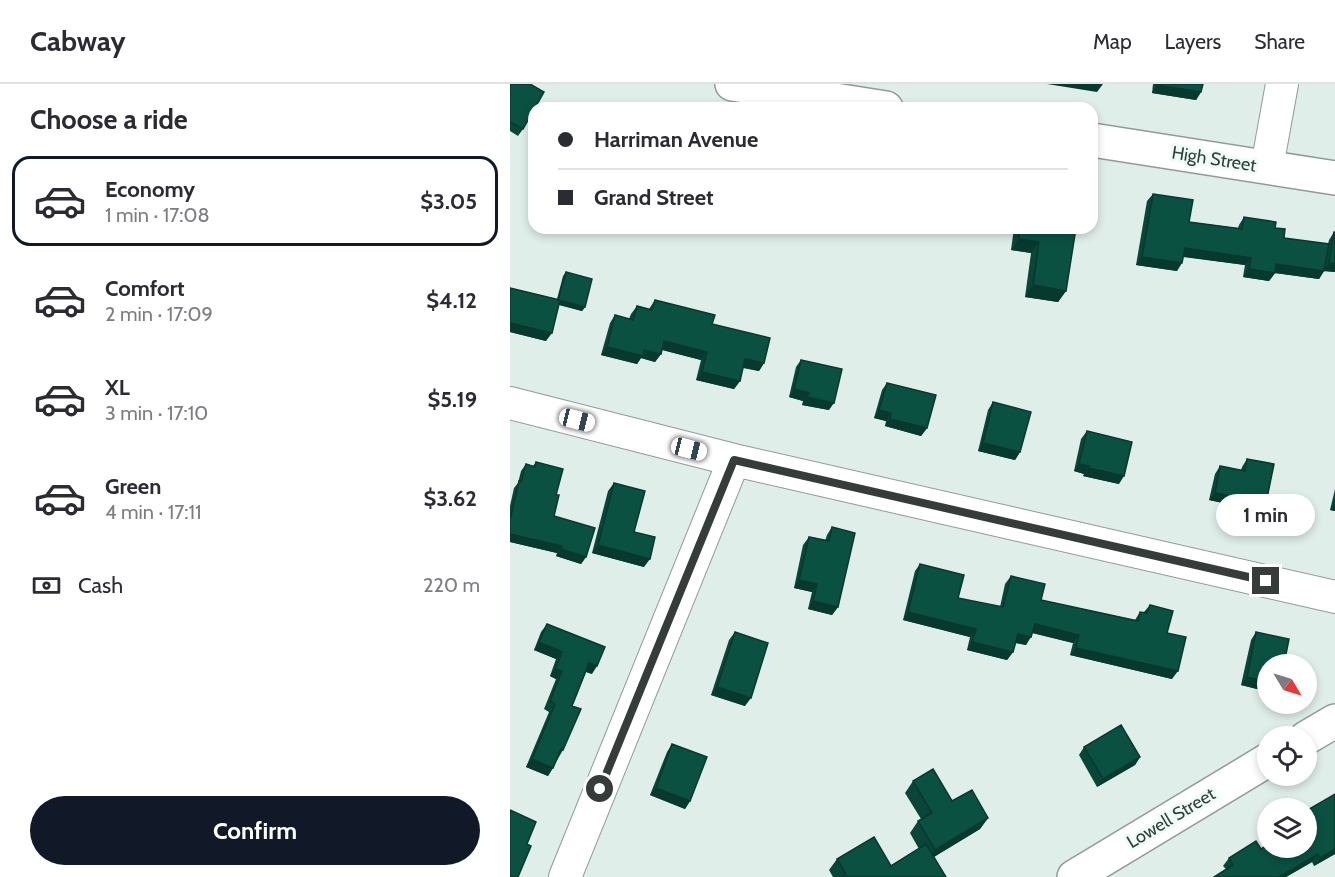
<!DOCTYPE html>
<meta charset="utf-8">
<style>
body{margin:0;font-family:Cabin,sans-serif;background:#f2f2f3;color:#2b2b33;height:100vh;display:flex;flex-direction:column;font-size:22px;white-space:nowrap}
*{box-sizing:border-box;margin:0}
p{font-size:20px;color:#7c7c81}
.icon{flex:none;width:33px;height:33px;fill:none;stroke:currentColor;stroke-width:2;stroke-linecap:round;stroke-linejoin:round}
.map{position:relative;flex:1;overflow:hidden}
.panel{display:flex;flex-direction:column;background:#fff;width:510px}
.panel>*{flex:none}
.guide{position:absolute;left:18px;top:18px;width:570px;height:132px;border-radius:18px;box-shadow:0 3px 9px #0003;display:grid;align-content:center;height:132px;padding:0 30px;background:#fff}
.needle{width:39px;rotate:128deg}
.tools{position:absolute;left:747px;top:570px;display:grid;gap:12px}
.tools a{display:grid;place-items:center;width:60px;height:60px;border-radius:50%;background:#fff;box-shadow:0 3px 9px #0003;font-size:30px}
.end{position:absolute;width:27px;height:27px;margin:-14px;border:8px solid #363c3a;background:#fff;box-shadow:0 0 0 3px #fff}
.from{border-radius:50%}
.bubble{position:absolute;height:42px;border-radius:21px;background:#fff;box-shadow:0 3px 9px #0003;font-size:20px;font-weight:700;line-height:42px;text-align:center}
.car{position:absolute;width:18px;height:36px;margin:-18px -9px;border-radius:8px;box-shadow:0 0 4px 2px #0007;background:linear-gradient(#fff 24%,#345 0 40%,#fff 0 76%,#345 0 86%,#fff 0)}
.guide b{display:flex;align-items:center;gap:21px;height:57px;font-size:22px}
.guide b+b{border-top:2px solid #e1e1e2}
.guide i{width:15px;height:15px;background:#2b2b33}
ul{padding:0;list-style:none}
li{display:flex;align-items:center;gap:18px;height:90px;margin:0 12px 9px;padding:0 18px;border:3px solid transparent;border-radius:18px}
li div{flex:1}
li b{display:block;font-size:22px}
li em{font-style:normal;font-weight:700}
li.current{border-color:#111827}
li>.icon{width:54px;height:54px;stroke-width:1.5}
h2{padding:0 30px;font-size:27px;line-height:72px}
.pay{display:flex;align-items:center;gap:15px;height:66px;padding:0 30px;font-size:22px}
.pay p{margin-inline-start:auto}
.primary-button{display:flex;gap:12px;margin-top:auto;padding:12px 30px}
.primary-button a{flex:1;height:69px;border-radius:36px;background:#111827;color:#fff;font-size:24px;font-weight:700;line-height:69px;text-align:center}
header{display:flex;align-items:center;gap:36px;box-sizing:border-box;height:84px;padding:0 30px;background:#fff;border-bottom:2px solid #e1e1e2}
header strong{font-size:28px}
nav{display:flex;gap:33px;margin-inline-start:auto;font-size:21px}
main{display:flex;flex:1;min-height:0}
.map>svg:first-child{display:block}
</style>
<header>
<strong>Cabway</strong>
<nav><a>Map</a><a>Layers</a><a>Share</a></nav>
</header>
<main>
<section class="panel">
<h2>Choose a ride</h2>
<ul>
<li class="current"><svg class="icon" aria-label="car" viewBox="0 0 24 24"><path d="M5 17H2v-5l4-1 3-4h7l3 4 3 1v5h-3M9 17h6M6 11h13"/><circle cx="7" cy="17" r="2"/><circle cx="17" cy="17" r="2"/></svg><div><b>Economy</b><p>1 min · 17:08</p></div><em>$3.05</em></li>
<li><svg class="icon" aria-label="car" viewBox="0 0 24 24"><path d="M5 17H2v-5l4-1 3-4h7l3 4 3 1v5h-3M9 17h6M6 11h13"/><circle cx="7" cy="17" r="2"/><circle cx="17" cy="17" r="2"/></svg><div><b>Comfort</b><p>2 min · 17:09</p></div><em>$4.12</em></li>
<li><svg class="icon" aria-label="car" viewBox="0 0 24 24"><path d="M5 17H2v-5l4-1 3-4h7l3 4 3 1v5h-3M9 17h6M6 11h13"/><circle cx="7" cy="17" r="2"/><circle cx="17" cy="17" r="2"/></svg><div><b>XL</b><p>3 min · 17:10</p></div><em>$5.19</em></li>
<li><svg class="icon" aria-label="car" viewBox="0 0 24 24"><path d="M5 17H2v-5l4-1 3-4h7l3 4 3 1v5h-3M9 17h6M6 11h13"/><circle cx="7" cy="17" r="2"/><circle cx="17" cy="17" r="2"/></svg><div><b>Green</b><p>4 min · 17:11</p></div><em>$3.62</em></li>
</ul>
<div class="pay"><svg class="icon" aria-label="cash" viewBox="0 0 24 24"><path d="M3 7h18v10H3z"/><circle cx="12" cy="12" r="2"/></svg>Cash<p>220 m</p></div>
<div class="primary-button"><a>Confirm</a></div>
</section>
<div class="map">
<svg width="825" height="793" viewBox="0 0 825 793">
<rect width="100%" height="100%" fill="#e0eeea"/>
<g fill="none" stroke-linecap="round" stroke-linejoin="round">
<defs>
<path id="minor" d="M757,83L772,0
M0,319L224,376L825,513
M55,793L224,376"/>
<path id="tertiary" d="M222,0L376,24
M582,56L825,94"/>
<path id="secondary" d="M796,654L825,637
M564,793L758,676"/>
</defs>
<use href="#minor" stroke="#8e9c97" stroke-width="34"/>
<use href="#tertiary" stroke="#8e9c97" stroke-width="36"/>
<use href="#secondary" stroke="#8e9c97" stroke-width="36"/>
<use href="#minor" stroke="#fff" stroke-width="32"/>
<use href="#tertiary" stroke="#fff" stroke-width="33"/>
<use href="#secondary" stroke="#fff" stroke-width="33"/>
</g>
<path fill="#094639" d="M0,0L13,45L8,52L0,47Z
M643,0H693L691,8L686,16L642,9Z
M643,110L679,138L728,144L729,141L734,133L765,144L774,154L818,160L819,156L824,148L825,188L814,187L809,195L765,189L759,197L733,193L735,181L673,173L667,187L626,181L637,117Z
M504,144H566L556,207L548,218L515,213L521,169L501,166Z
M56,188L75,223L72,227L49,221L36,257L0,248V204L47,215L53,192Z
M145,216L202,240L254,279L249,287L233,284L230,297L224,305L186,296L191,276L152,266L151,270L145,278L131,274L127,280L91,271L100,239L105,231L119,235L121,230L127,222L139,225Z
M291,276L319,326L292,321L293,317L279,313L286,283Z
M377,299L417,344L411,352L375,342L376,337L364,334L372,306Z
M483,318L510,368L505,376L468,367L478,326Z
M577,347L609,400L573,392L574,390L564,387L571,355Z
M737,375L750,427L699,416L705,390L710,382L731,386L732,383Z
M26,378L46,411L44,432L76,473L71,480L46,472L47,469L0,458V422L4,404L8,399L11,387L16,380L23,382Z
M104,399L124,448L134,483L82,469L98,407Z
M825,405V427L820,426Z
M322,443L328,523L322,531L298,525L302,508L284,504L293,461L299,453L315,457L317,451Z
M410,480L448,514L490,523L495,500L501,492L531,516L625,536L630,528H634L640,521L657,549L662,595L560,571L563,559L522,549L516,561L505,559L503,568L497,576L457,566L460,553L393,536L405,487Z
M37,540L82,590L76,588L62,622L53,666L38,692L16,683L39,628L34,625L46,595L40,592L46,575L24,566L31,548Z
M225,548L235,622L201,611L219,556Z
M746,548L758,580L755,607L731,601L741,556Z
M162,660L180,717L175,725L140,711L157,668Z
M574,663L630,673L625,681L587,703L569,671Z
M403,697L442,717L478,734L470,745L424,773L436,793H323L319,786L327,775L381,782L409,765L400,749L408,737L411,735L395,709Z
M751,765L825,770L804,782L802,778L776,793H704L716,785L713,782L719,774Z"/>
<path fill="#07392e" d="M537,0H593L587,8Z
M647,1L691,8L686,16L642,9Z
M509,155L529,158L521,169L501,166Z
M675,164L741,174L735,181L669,172Z
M632,173L672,179L667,187L626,181Z
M819,179L825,180V188L814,187Z
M766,180L814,187L809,195L765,189L759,197L733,193L739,185Z
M523,201L556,207L548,218L515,213Z
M48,216L75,223L72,227L46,220Z
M0,239L42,249L36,257L0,248Z
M154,257L197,268L191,276L149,265Z
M97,263L134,266L151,270L145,278L131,274L127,280L91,271Z
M235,275L254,279L249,287L230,283Z
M192,288L230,297L224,305L186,296Z
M284,305L299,309L293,317L279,313Z
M297,313L324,319L319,326L292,321Z
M369,326L381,329L376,337L364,334Z
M380,335L417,344L411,352L375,342Z
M473,359L510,368L505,376L468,367Z
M569,380L579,382L574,390L564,387Z
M579,384L614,392L609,400L573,392Z
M705,409L756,419L750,427L699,416Z
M825,420V427L820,426Z
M0,450L52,462L47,469L0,458Z
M88,461L140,475L134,483L82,469Z
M51,465L76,473L71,480L46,472Z
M289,496L307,500L302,508L284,504Z
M303,517L328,523L322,531L298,525Z
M398,528L466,545L460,553L393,536Z
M525,540L569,551L563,559L519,548Z
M508,550L521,553L516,561L502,558Z
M29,558L52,568L46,575L24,566Z
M462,558L503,568L497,576L457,566Z
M566,564L668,587L662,595L560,571Z
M79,579L87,582L82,590L74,587Z
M45,585L52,587L46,595L40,592Z
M737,593L758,598V603L755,607L731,601Z
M207,603L241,614L235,622L201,611Z
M630,673L625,681L587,703L593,695Z
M22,675L43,684L38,692L16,683Z
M146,704L180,717L175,725L140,711Z
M478,734L470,745L417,777L425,766Z
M825,765V770L804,782L810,774Z
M808,770L802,778L776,793H768Z"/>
<path fill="#0a5142" stroke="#07392e" stroke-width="1.5" d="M0,0H20L34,8L13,45L0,38Z
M647,0H693L691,8L647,1Z
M134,21L150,24H134Z
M643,110L683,116L679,138L732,145L734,133L766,138L765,144L775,145L774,154L819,160L814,187L766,180L765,189L739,185L741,174L675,164L672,179L632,173Z
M510,144H566L556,207L523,201L529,158L509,155Z
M824,148H825V180L819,179Z
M56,188L82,195L75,223L48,216Z
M0,204L50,216L42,249L0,239Z
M145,216L205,231L202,240L260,254L254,279L235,275L230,297L192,288L197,268L154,257L151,270L134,266L133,272L97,263L105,231L123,236L127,222L142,226Z
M291,276L332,285L324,319L297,313L299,309L284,305Z
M377,299L426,311L417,344L380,335L381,329L369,326Z
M483,318L521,328L510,368L473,359Z
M577,347L622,358L614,392L579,384V382L569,380Z
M737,375L764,380L756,419L705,409L710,382L735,387Z
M26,378L53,385L46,411H49L44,432L85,444L76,473L51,465L52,462L0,450V436L9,397L11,398L16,380L25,383Z
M104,399L135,407L124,448L145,453L140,475L88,461Z
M322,443L345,449L328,523L303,517L307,500L289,496L299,453L319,457Z
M410,480L454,491L448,514L493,523L501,492L535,500L531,516L628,537L630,528L637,529L640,521L663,527L657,549L676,553L668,587L566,564L569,551L525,540L521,553L508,550L503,568L462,558L466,545L398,528Z
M37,540L95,563L87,582L79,579L62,622L71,625L53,666L51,665L43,684L22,675L45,620L40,617L52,587L45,585L52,568L29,558Z
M225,548L258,559L241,614L207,603Z
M746,548L779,555L774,580H758V598L737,593Z
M611,641L630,673L593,695L574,663Z
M162,660L197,673L180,717L146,704Z
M423,685L442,717L462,706L478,734L425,766L408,737L422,729L403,697Z
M825,710V765L810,774L808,770L769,793H704L723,781L719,774L746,757L751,765L758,760V764H796V727Z
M0,726L26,738L17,760L21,762L8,793H0Z
M364,753L381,782L416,760L436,793H332L336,790L327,775Z"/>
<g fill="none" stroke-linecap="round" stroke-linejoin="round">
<path stroke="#363c3a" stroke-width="8" d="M90,705L224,376L756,497"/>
</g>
<g text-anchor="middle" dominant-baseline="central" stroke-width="6" stroke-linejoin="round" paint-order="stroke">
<g font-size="18" fill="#363c3a" stroke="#edfcf7">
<text transform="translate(704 75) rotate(9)">High Street</text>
<text transform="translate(661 734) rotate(-31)">Lowell Street</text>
</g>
</g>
</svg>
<div class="tools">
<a><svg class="needle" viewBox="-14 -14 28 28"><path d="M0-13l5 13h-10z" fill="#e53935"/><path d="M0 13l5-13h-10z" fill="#7c7c81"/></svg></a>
<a><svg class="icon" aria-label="locate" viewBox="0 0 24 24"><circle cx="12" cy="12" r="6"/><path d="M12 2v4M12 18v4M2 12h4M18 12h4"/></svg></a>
<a><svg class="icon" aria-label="layers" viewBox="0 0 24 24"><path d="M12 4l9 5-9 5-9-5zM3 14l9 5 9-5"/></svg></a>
</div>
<i class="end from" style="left:90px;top:705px"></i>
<i class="end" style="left:756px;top:497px"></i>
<div class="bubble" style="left:706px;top:410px;width:99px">1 min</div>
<i class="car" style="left:67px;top:336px;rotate:104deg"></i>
<i class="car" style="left:179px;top:365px;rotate:104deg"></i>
<div class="guide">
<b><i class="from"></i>Harriman Avenue</b>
<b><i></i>Grand Street</b>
</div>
</div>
</main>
